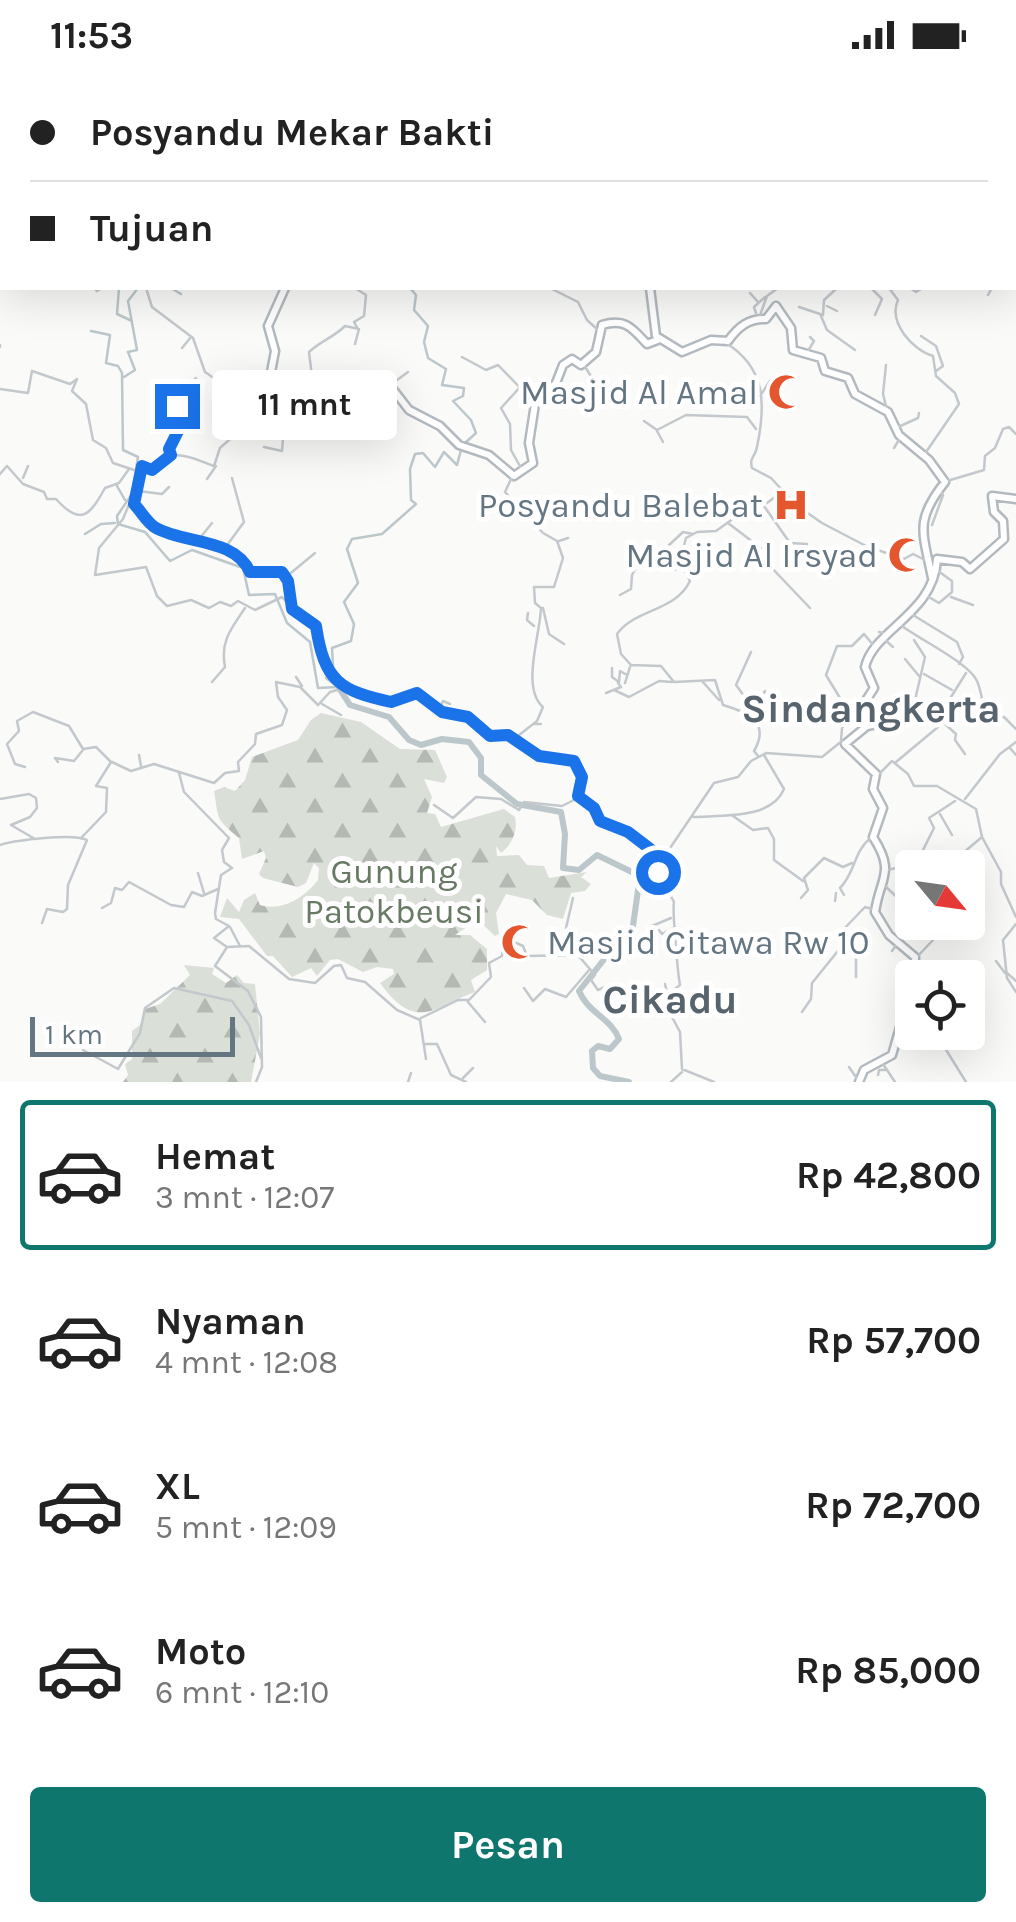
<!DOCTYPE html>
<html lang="id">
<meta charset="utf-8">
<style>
body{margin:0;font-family:Karla,sans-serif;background:#f2f2f2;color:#222;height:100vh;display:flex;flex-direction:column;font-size:38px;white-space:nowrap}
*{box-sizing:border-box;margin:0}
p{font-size:32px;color:#767676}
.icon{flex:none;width:55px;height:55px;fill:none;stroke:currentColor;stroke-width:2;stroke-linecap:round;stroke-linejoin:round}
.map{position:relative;height:1012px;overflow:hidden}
.details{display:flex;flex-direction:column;background:#fff;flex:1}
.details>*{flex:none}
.guide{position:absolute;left:0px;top:0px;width:1018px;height:220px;box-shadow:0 10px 40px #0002;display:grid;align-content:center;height:220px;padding:0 30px;background:#fff}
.needle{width:65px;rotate:119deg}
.tools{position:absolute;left:895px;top:780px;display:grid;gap:20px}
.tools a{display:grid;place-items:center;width:90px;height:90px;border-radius:10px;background:#fff;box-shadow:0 10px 40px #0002;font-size:50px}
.scale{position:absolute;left:30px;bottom:25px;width:205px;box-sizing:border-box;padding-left:10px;border:5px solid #657683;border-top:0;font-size:28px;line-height:35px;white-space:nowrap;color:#657683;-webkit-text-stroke:8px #fff;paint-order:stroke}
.end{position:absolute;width:45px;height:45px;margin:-22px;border:12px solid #1a73e8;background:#fff;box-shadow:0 0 0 5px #fff}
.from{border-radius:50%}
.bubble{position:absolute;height:70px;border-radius:10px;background:#fff;box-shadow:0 10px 40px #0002;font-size:32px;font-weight:700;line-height:70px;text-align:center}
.guide b{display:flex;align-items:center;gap:35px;height:95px;font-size:38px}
.guide b+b{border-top:2px solid #e0e0e0}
.guide i{width:25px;height:25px;background:#222}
ul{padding:18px 0 0;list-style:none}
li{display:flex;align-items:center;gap:30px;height:150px;margin:0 20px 15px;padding:0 10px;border:5px solid transparent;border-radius:10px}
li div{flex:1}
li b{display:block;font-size:38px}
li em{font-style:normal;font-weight:700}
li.current{border-color:#0f766e}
li>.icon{width:90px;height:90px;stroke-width:1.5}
.primary-button{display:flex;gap:20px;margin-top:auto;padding:20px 30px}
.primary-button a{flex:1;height:115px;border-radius:10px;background:#0f766e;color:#fff;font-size:40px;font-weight:700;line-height:115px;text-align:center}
.status{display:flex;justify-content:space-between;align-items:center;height:70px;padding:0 50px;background:#fff;direction:ltr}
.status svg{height:28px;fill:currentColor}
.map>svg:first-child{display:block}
</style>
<div class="status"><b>11:53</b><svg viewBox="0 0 49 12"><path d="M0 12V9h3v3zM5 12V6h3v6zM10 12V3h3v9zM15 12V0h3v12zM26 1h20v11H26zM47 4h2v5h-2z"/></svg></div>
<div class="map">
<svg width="1016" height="1012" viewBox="0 0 1016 1012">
<defs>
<pattern id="forest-firs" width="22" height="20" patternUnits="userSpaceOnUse" patternTransform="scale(2.5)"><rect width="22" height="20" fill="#dadfd7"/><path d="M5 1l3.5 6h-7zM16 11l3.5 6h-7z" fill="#b4b9b4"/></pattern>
</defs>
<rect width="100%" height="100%" fill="#fafaf8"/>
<path fill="url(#forest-firs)" d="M321,643L361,652L400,679L435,680L447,707L444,713L424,709L432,727L427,743L435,744L441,757L504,739L515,747C518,760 512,775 501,783L496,776L497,786L519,785L527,795L544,796L549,808L587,802L581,807L591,814L585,821L571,823L563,849L547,845L532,830L506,824L496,843L499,864L495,866L468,840L473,853L455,865H470L487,879V900L471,910L475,922C435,936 417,964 380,913L394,904L393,899L377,897L363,902L338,889L330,890L317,906L311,898L292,907L273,886H267L239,849L220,847L227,828L239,842L244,830L255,823L260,835C282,842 305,827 318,810L319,798L314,793L306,813L298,817L263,808L259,804L266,788L264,781L242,789L239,768C215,748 219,750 214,721L224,717L235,721L245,710L252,687L298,670L311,650Z
M184,895L214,898L212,904L226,913L237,905L244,913L255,914L260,964L251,1012H123L128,1005L125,994L132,989V961L140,955L145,939L160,934L190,905Z"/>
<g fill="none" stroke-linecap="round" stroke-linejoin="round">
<path stroke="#bbc7cb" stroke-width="2.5" d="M119,218L117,244L132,251
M171,218L181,224
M410,218L416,225L414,240L428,256L424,272L428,288L446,299L442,315L464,318L463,326L453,331L471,350L476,363L465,373
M91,261L110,265L106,293L118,296L122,303L123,380L138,387L132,424L117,446L118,454L145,462L170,491L192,480L243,498L249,525L275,524L287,553L310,572L318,618L337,617
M124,307L135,300L128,282L137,280L128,231L138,218
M117,416L125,430
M85,464L101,454L115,453
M339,618L326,608L333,596L332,578L351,571L354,554L344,532L358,513L347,479L352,469L382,464L416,434L411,430L410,399L415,384L423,383L435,397L444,382L457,395L461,380"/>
<path stroke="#bbc7cb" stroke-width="6" d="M339,618L350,635L389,647L409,670L421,675L442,669L469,672L481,688V705L517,734L561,742L565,764L563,798L579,800L597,785L640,806L631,870L610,882L579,921C588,943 611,948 619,969L610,979L598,976L592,981L593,998L600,1006L629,1012"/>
<defs>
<path id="secondary" d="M234,2L235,0
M302,2V0
M691,2L692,0
M1015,85L1016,84
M1015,102H1016
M285,218L268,256L275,281L271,302L293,341L304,310C325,306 338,324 360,324C372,324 379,317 392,318L409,340L440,356L459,375L489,385L514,406L533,393L529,373L535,334L556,313L563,295L572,289L581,295L596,282L602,255C626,248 632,258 647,274L660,269
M650,218L656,266L682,282L711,270L728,271C738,257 749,248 766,249L776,236L791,258L793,280L821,288L825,301L848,308L855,324L888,342L899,365L929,390L945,412C914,451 923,462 932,508
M914,908L915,887L889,865L875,842C880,807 896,803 873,767L883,738L873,719L876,704L845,674L867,656L882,653L895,636L893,633L879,641L863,635L874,618L865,597C874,559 934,544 937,489L962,492L970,499L1004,469L1003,451L994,442L992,426L1016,429
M859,1012L864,1000L892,985L912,916"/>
</defs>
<use href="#secondary" stroke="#b3babf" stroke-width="11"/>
<path stroke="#c3c8cc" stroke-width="2.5" d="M64,0L65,2
M700,0V2
M855,0L856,2
M985,0V2
M365,2L369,0
M864,2L866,0
M1015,10H1016
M0,99L2,88
M1015,159H1016
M1015,180L1016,179
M0,214L2,216
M10,218H20
M94,218L97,221L102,218
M146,218L152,237L193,268L205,302L237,324L234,341L247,354
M292,218H304
M355,218L366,225L364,246L354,252L358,259
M550,218L578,232L587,250L599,261
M869,218H885
M889,218L898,230C888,252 912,280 933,286L936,306L955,323L959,334L924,385
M910,218L916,222L923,218
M872,219L882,229L875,245
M750,223L758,232
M988,225L992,218
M827,236L837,241
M799,237L823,245L824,230L836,219
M756,243L754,237L765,227
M821,246L827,260L855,280
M759,248L767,226L778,218
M921,266L936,276L943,296L936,301
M726,273C766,298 766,334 757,377C755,388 749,387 752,398L771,408L796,435L822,453L866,476L904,489L913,484L927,491
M0,275V277
M182,278L191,267
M808,281L814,271L810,267
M462,287L486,300L498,295L534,332
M886,295L883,324L887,340
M312,307L309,282C321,271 334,267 345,256L359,259L355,274
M389,316L408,302
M0,319L28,323L32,301L70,314L77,309L72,321L86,334L93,370L106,378L113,393L137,401
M760,326L770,311L783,308
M157,329L178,338L173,346L178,360L170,384
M579,329L575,327L590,317L592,308L584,295
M171,330L196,308
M295,345L294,351L275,360L247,354L220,378L214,396C193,389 172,374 152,400L141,396L134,435L155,458L229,481L251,502H282L288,511L292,539L316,556L326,601L344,618L391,631L417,623L442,642L468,647L489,665C513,665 520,680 541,686C556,690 567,686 579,696V726L594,738L601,751L628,762L663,789L657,801L674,832C672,839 678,905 680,915L668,924L665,934L680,962L682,999L714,1012
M644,351L657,360L686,345L747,347L756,359
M896,358L918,348L919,343
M657,361L663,372
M264,377L282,381L284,356
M894,378L900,368
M521,398L511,380L510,354L501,338L521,316
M0,404L7,396L23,414L44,422L47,429H56C81,457 90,445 105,418L119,413L129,399
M512,407L505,422L543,463L557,471L563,488L554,517H534L535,533L541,538C540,566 521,618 543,637L537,651L514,669
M23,408L28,396
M207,409L216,396
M947,411L984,400L985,386L995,378L1003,359L1009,357L1016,364
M138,421L162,424L169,417
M132,427L123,449L99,478L95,505L146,497L157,526L167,536L191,530L209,538L220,532L231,536L238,531L255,540L282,527L290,536
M764,436L790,473L807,474
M728,453L762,479L769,495L810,538
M932,455L943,425L940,421
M200,468L212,453
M559,471L568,468
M225,478L244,452L232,408
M665,493L675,500L680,497
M286,507L315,483
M620,525L631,519L632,505L639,492L653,490L683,462L693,464
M927,526L939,533L952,522V511L938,501
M951,527L973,535
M543,538L549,564L564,574
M528,543L527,550L534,556
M913,545L957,572L963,587L959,594
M902,556C919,569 969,593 977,611C982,622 982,636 988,648L1004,647L1016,659
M879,562L887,564
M884,569L893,577
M914,570L925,587L915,630L928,648L941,643L966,603
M905,589L919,606
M612,598V607L619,612L620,601L627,605
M924,604L952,620
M296,607L302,616
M702,611L719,630
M212,612L225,597C220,571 231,559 245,538
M625,613L630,597
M614,620L629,627L659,611L672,612
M606,623L621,617L618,613
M840,628L826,605L837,576H852L864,564L874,576
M322,634L341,645
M439,639L443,631L450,634
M747,641L750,634L736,615L751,582
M752,643L765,621
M971,645L980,632
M937,647L956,664L955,670L965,684
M533,654H541
M841,671L842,658L862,632
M1010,678L1016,685
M139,685L141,696
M758,686L754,681C771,652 747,642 723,635L715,610L674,612L661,596L631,595L621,584L617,564C636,538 675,542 690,511L680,491L686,468L697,462L716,461L751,436L767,433L783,421
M58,692L55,688L74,691L83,680
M112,692L131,701L154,694L214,713L225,703L239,701L238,692L255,674L256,664L282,655L287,640L278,627L276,612L300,617L318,635L330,622L344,618
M896,692L944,652
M25,697L15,694L7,674L19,661L17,651L33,642L69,656L83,679L96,677L111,692L96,716L107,718L106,742L82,767
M179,703L184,722L229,768L222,780L224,792L232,798L221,805L215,843L216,849L229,856L214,868L227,877L215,896L248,921L261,947L262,997L256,1012
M880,703L892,691L908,704L914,716H937L976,739L982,767L1001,802V814L1016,847
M0,729L29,724L36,728L37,738L30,747L11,755L35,769
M965,729L1000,684L1016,672
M434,735L453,748L476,727L501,729L519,740L524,732L562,736L578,728
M940,744L952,765
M733,746L753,760L768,758L774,769V790L803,811
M693,747C721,745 771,750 784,719L764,685
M0,775C16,770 73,763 87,770L68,815L67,839L63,842L47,839L42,853
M664,787L714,713L738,707L751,691L766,683L822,687L842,671L845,674
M958,798L957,788L982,767
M887,800L916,794L934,758L929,748L955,731
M198,803L204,823
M885,816L901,831
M844,825L840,818C856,802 853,781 872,767
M573,828L566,858L573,865L570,876L595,905L591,910L598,920L605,917L645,937L664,934
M801,828L808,820L804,808L824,788L843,797L852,793
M835,831L836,823
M102,838L111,833L115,818L122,820L129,812L171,835L184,837L192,822L202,826L218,819
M1016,854L1003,870L1007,908L1016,922
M652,856L671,848
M230,857L240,876
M659,860L662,864L675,857
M501,866L523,876L527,886L575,885
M848,872L856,880V907
M227,877L249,876L289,909L315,913L334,896L341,895L347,908L365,912L397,940L420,950L426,989
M892,881L897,874
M916,888L933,870L938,852
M996,891L1005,903
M918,893L943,908
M1007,903L1016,911
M665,914L667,923
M524,918L533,931L545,919L566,927L590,899
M468,932L485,952
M802,942L811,929L812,913L846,871L841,862L865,837L875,840
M421,948L458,930H469L491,907L489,893L502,886L503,874L510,872
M935,962L966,1012
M953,962L955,965
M426,974H437L451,1005L466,1012
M83,980L118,999L140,963L145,938L174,918L232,931L249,955L261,988
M883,994L895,1012
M849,997L858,1010
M878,1005L879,1000H885
M463,1008L473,998
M408,1012L411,1003
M671,1012L682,1002"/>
<use href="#secondary" stroke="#fff" stroke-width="6"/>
</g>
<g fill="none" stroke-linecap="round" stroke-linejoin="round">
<path stroke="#1a73e8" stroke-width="12" d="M177,336L174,347L178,361L169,379L171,385L152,400L142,396L134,434C141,441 147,453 156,458C185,474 235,468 250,502H282L288,511L292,539L316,556C324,611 340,621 391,632L417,623L442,642L468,647L490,666L508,665L539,686L574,691L582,707L578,726L594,738L600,751L628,762L662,788L658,802"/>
</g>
<defs>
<symbol id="mosque-bare" viewBox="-9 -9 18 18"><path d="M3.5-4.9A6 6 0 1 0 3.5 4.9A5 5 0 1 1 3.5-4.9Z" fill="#e4572e" stroke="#fff" stroke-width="2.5" paint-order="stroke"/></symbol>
<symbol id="hospital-bare" viewBox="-9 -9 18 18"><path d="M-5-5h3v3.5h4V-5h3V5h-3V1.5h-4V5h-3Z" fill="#e4572e" stroke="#fff" stroke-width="2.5" paint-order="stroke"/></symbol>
</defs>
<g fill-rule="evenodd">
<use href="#mosque-bare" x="761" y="297" width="50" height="50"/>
<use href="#hospital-bare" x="766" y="410" width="50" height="50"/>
<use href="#mosque-bare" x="881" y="460" width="50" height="50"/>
<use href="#mosque-bare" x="494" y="847" width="50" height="50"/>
</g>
<g text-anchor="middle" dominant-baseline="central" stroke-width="10" stroke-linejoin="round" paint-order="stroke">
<g font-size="35" fill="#657683" stroke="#fff" text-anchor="end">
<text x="758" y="322">Masjid Al Amal</text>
<text x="763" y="435">Posyandu Balebat</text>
<text x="878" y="485">Masjid Al Irsyad</text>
<text x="547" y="872" text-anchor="start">Masjid Citawa Rw 10</text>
</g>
<g font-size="35" fill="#687a64" stroke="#fff">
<text x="394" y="801">Gunung<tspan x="394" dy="40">Patokbeusi</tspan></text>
</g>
<g font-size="40" font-weight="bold" fill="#57646e" stroke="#fff">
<text x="871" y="638">Sindangkerta</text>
<text x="670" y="929">Cikadu</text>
</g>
</g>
</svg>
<div class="tools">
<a><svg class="needle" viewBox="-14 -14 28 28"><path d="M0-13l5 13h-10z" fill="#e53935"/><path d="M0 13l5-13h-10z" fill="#767676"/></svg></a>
<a><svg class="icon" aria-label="locate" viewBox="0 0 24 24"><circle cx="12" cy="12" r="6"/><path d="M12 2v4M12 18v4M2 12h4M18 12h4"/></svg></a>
</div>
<div class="scale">1 km</div>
<i class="end from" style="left:658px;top:802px"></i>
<i class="end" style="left:177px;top:336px"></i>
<div class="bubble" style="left:212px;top:300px;width:185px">11 mnt</div>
<div class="guide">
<b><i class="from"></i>Posyandu Mekar Bakti</b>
<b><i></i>Tujuan</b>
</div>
</div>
<section class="details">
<ul>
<li class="current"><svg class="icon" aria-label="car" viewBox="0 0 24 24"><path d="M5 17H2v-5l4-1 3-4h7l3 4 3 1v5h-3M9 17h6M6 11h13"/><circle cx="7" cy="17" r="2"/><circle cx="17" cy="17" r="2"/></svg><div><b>Hemat</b><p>3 mnt · 12:07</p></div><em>Rp 42,800</em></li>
<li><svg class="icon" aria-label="car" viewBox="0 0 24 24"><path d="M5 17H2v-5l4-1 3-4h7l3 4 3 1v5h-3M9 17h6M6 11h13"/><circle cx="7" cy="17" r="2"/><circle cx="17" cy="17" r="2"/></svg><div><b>Nyaman</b><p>4 mnt · 12:08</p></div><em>Rp 57,700</em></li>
<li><svg class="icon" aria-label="car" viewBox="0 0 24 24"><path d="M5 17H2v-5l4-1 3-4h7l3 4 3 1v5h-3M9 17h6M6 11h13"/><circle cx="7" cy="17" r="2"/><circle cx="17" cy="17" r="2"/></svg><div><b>XL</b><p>5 mnt · 12:09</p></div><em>Rp 72,700</em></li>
<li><svg class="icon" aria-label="car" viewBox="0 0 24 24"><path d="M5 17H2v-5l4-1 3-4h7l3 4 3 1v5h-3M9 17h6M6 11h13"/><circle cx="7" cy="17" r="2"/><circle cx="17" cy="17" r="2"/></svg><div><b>Moto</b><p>6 mnt · 12:10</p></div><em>Rp 85,000</em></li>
</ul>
<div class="primary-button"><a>Pesan</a></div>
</section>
